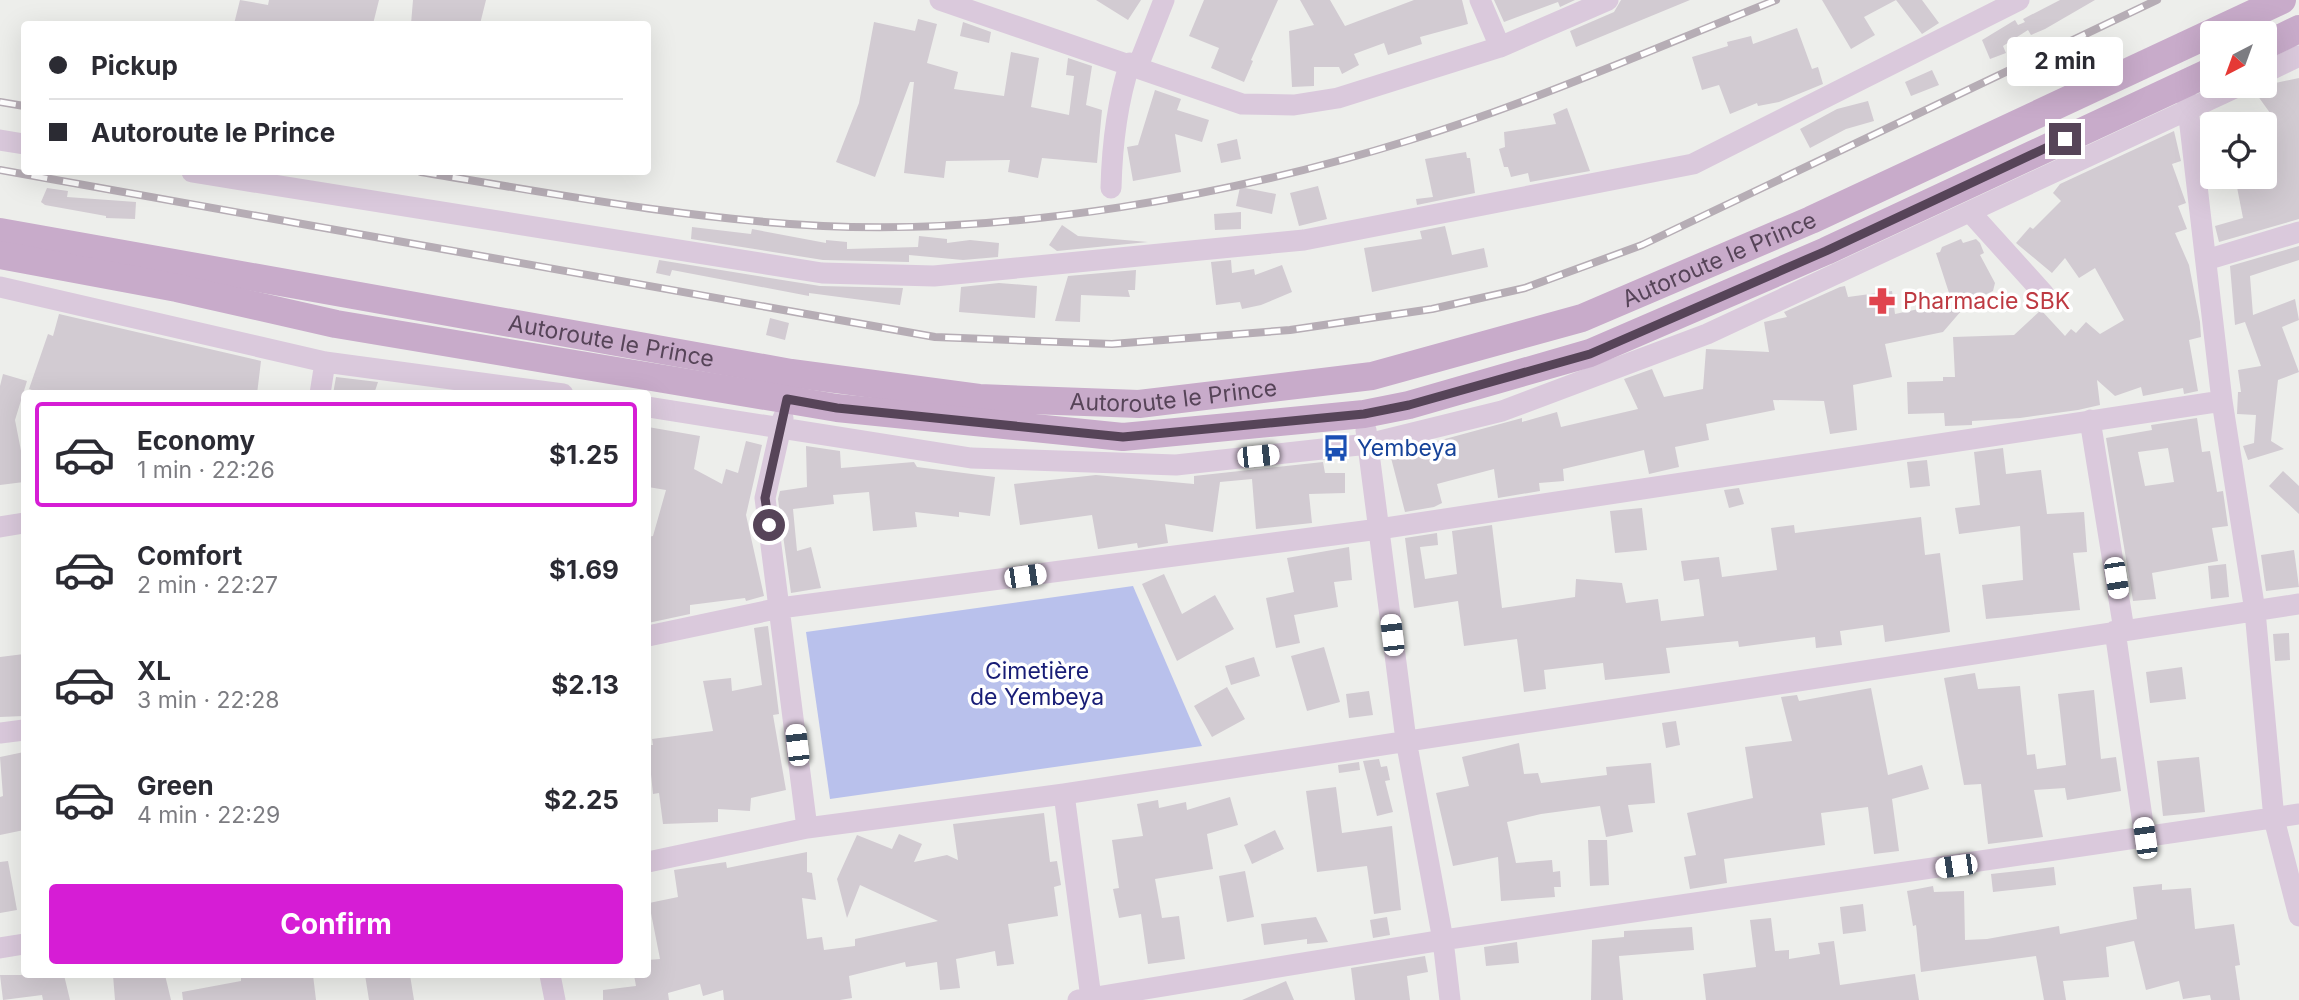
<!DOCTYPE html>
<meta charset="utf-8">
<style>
body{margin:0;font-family:Inter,sans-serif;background:#f7f7f7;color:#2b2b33;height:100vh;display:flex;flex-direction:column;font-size:26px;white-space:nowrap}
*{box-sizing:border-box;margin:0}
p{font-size:23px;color:#7c7c81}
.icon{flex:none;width:38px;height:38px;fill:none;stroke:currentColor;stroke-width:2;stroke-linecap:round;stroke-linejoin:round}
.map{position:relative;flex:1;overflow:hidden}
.drawer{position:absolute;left:21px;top:390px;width:630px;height:588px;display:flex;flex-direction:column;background:#fff;border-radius:7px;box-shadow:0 7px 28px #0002}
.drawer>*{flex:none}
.guide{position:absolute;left:21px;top:21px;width:630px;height:154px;border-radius:7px;box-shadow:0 7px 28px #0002;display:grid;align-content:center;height:154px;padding:0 28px;background:#fff}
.needle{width:46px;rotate:221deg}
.tools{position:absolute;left:2200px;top:21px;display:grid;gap:14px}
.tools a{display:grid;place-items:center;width:77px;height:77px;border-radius:7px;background:#fff;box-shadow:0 7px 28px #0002;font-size:35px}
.end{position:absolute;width:32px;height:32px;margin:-16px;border:9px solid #564458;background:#fff;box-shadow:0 0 0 4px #fff}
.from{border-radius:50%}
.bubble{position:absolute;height:49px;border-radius:7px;background:#fff;box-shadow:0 7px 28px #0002;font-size:23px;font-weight:700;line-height:49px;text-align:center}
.car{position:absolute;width:21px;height:42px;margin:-21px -10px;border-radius:9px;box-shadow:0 0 5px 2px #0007;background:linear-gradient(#fff 24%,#345 0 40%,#fff 0 76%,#345 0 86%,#fff 0)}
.guide b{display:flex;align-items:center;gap:24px;height:66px;font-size:26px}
.guide b+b{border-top:2px solid #e1e1e2}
.guide i{width:18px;height:18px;background:#2b2b33}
ul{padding:12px 0 0;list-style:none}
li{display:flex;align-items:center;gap:21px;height:105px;margin:0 14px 10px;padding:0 14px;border:4px solid transparent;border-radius:7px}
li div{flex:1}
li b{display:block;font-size:26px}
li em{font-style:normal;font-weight:700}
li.current{border-color:#d61dd5}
li>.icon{width:63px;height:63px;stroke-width:1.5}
.cta{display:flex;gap:14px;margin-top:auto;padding:14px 28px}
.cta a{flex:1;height:80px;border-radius:7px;background:#d61dd5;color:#fff;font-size:28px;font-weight:700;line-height:80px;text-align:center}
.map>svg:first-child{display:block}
</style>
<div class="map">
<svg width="2299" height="1000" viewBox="0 0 2299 1000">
<rect width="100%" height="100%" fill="#edeeeb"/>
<path fill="#b9c1ec" d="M1133,586L1202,746L830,799L806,632Z"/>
<path fill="#d2cbd2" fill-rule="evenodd" d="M240,0L268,5L269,0H379L373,24H234Z
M413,0H486L480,24H411Z
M1096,0H1141L1128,20Z
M1204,0H1278L1251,60L1253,61L1244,82L1211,68L1219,48L1189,36Z
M1300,0H1330L1345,26L1414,0H1462L1468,24L1420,37L1422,44L1388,55L1384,43L1354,54L1359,65L1342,74L1339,67H1314V86L1292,87L1289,31L1314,25Z
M1494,0H1575L1560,7L1558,2L1504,22Z
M1621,0H1690L1576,47L1570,31L1614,12Z
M1822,0H1896L1864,17L1875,35L1851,49Z
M1896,0H1922L1939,23L1922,34Z
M2060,0H2095L2045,29L2031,35L2028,30L2003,46L2006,53L1990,59L1982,40L2015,20L2018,25L2025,22L2023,19Z
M918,19L937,24L927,63L958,72L954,89L1004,96L1011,52L1039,58L1031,107L1069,115L1074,76L1066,75L1068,58L1092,66L1086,105L1102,110L1097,163L1042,158L1038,178L1008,172L1010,160L946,161L944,178L904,173L914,82H910L875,177L836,162L859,103L874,22L915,31Z
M963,22L991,32L989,43L960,36Z
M1797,28L1812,69L1818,67L1823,84L1779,102L1758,106L1757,103L1730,114L1719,85L1702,90L1692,57L1728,46L1727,42L1751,36L1753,44Z
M1932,70L1939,85L1911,96L1905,82Z
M2299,78V219L2219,242L2215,226L2243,218L2235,177H2264V119L2273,117L2252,88Z
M1155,90L1181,99L1177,110L1209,120L1202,142L1175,134L1181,172L1133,181L1127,147L1138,145Z
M1868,101L1874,121L1846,129L1810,148L1800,129L1837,109Z
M1567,108L1590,171L1530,182L1528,173L1511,177L1508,167H1504L1499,149L1505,147L1504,132L1556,124L1553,114Z
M2174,131L2181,161L2172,164L2186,203L2178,206L2187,229L2175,233L2189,265L2200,322L2201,337L2189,340L2198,391L2184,394L2183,388L2143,396L2141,387L2115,396L2097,380L2100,405L2078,410L2020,418L1972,421V425L1945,426L1944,413L1908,414L1907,382L1943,381V377H1955L1953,337L2014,335L2041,310L2065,336L2071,329L2076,333L2086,322L2100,334L2124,320L2095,268L2079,278L2065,258L2052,273L2016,243L2030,227L2033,229L2061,201L2053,193L2060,184Z
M1237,139L1241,159L1221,163L1217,144Z
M1466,152L1467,158H1470L1475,193L1417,205L1416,199L1433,197L1425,159Z
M1318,186L1327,219L1299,226L1290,193Z
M1240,187L1276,194L1272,214L1236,206Z
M47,188L68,191L67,197L136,202L135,219L106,218V216L45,205L41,202Z
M1241,212V229L1215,230L1214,214Z
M1062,225L1078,236L1148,242L1057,251L1049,245Z
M1445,226L1452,255L1484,248L1488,267L1372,292L1364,248L1422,239L1420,231Z
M692,227L751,234L752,229L826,243V240L847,242V249L918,247L919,236L947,239V243L970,240L999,243L998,257L963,260L909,255V262L823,260L691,239Z
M1961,239L1963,243L1976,239L1980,243L1984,253L1980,255L1995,283L1993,291L1968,303L1943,332L1885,344L1892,377L1853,385L1857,430L1830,434L1824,401L1773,400L1775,410L1706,424L1709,440L1675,447L1679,467L1649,474L1644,450L1563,469L1564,481L1539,483L1540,491L1498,498L1494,469L1437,484L1442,503L1434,507L1405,512L1390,454L1522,418V422L1557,412L1561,427L1638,409L1624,379L1652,369L1664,397L1703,389L1706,349L1769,352L1764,322L1787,317L1784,312L1840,287L1845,286L1848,297L1892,291L1895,314L1952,302L1936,253L1940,252L1942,247Z
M2299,246V260L2250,276L2253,315L2295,299L2299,320L2282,327L2299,372L2278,380L2271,441L2284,449L2248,460L2243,446L2254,443L2256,415L2237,414L2238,392H2241L2238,370L2261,366L2245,322L2235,325L2230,266Z
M659,260L820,286L903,288L900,305L809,293V296L672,270L670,276L656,273Z
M1231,260L1232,273L1254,269L1255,275L1282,265L1292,292L1261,305L1242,309L1240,302L1216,305L1211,262Z
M1136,270L1135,290H1128L1130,297L1081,295L1080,322L1055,321L1068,276Z
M999,283L1037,286L1035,318L959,312L961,287Z
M59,314L261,361L257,394H43L29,389L48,334L53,336Z
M770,318L789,323L785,340L766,335Z
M3,374L27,381L15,420L22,456L24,455V482L0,485V386Z
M336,377L378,382L374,394H333Z
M2197,418L2202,452L2210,451L2217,492L2223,491L2228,526L2212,528L2218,561L2152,573L2156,599L2133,601L2106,438L2152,430L2151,425ZM2168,448L2174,482L2145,486L2138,452Z
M648,427L700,436L694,469L722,484L726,469L738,473L746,441L762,445L746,515L764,596L746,601L745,598L690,605V614L648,623V597H650L648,537L653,536L666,490L648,487Z
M806,446L840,451L841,468L914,462L917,467L995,477L990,516L959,512V517L915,512L917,527L873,531L869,492L833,495L834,504L793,509L797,551L811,547L821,588L791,593L778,499L780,491L807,487Z
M2003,448L2006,474L2041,470L2047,514L2084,512L2087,552L2073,553L2080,610L1986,619L1982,585L2023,580L2020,526L1959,534L1955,508L1980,505L1974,452Z
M1927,460L1930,486L1910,488L1907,462Z
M1323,462L1325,473H1345V493L1309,494L1312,523L1256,529L1252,479L1220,482L1213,532L1165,524L1168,543L1138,548L1137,543L1098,549L1092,515L1020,525L1014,484L1096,475L1194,484V476Z
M2283,471L2299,486V514L2269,486Z
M1739,488L1744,504L1729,508L1724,490Z
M1642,508L1647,550L1615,553L1610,511Z
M1921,517L1925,555L1940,553L1950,632L1885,642L1883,625L1840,631L1842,645L1816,648L1815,637L1739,647L1738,641L1666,648L1670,673L1605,680L1603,663L1544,670L1546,689L1524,692L1517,639L1464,646L1458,601L1414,608L1405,538L1437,533L1438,545L1420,547L1425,579L1457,574L1452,531L1492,525L1502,608L1575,597L1576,579L1622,583L1626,603L1658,599L1661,621L1704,616L1699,579L1684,581L1681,561L1719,557L1722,577L1777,570L1771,528L1794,525L1795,533Z
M1349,547L1352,580L1334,582L1338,607L1294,615L1300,643L1276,648L1266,598L1294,592L1287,558Z
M2294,550L2299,587L2266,591L2261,555Z
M2226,564L2229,597L2211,599L2208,566Z
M1164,574L1182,614L1215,595L1234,629L1177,661L1142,584Z
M768,626L779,714L773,715L786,790L751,798L750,811L718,809V822L663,824L659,793L653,794L648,745H653L652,739L713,731L703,681L731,678L732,691L762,685L754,628Z
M2289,633L2290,660L2275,661L2273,634Z
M1324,647L1340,702L1307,711L1291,656Z
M24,654V716L0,717V657Z
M1254,657L1260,676L1231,685L1225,666Z
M2182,667L2186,699L2150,703L2146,672Z
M1975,673L1978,689L2020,686L2027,755L2035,754L2037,769L2066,765L2058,694L2094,690L2101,759L2116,757L2121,791L2067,800L2065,788L2034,790L2043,837L1988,844L1981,784L1964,785L1944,678Z
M1227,687L1245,719L1212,737L1194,706Z
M1871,688L1888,775L1922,765L1929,789L1892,799L1899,851L1874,854L1868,807L1821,813L1825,845L1724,859L1727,883L1690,889L1684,857L1696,855L1687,813L1753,798L1745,747L1792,741L1781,697L1797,695L1799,701Z
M1369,691L1373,715L1349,718L1346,694Z
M1676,721L1680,745L1666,748L1662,723Z
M1519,743L1524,774L1538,773L1541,783L1607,775L1606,767L1651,763L1655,803L1628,805L1633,832L1606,837L1600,806L1541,814L1507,822L1516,863L1552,860L1553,872L1560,871L1561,887H1554L1555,897L1501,901L1498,857L1453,866L1436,793L1469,786L1462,757Z
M24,752V830L0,835V797L3,796L0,757Z
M2199,757L2205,812L2163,816L2157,761Z
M1379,759L1381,767L1387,766L1390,780L1385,781L1393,812L1377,816L1363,761Z
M1359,762L1360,770L1339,773L1338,765Z
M1336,787L1342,833L1392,826L1401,910L1374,914L1367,866L1317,872L1306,791Z
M1230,797L1238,825L1207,834L1213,869L1155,879L1162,918L1179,916L1185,959L1148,964L1141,914L1119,918L1113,889L1119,888L1112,840L1143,836L1137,804L1158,800L1159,808L1186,802L1187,810Z
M1044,813L1050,862L1057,861L1061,885L1054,887L1058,916L1008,924L1014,964L997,966L995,951L956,959L960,988L940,990L937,962L906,967L905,962L849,976L852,998L840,1000H724L723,990L703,996L700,984L668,993L669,1000H603V990L636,986L634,975H648V960L660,959L649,903L678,897L674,870L726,862L727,868L807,852V872L812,873L816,900L802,898L807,939L822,937L824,950L855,946V939L938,921L860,885L847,918L837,879L857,835L892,849L899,834L922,844L914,862L947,855L958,860L953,824Z
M1275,830L1284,849L1252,864L1244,845Z
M1588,840H1607L1609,885L1590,886Z
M8,861L17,910L0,913V862Z
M2054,867L2056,885L1993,892L1991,874Z
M1245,871L1254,917L1227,922L1219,876Z
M2162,884V890L2191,888L2195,929L2234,924L2240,965L2235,966L2240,1000H2211L2210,995L2183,999L2179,981L2146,990L2134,941L2106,947L2109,977L2063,981L2066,1000H2044L2036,956L1921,972L1916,925L1913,926L1907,891L1933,886L1934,892L1964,891L1965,940L1987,939L2059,926L2060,934L2137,919L2133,887Z
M1863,904L1866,931L1843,934L1840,907Z
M1316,917L1328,942L1307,944V939L1264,945L1261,924Z
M1387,917L1390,935L1373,938L1370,920Z
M1771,918L1775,951L1789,950V959L1820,954L1818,943L1834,941L1840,985L1915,974L1919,1000H1706L1703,974L1756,967L1750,920Z
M1692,927L1694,950L1619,956L1623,1000H1591L1592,940L1624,937V931Z
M1517,942L1519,963L1486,966L1484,947Z
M1425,956L1428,972L1407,976L1410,1000H1355L1351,968Z
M0,975H64L70,1000H43L42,995L3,1000Z
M113,975H165L171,1000H115Z
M241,975H313L316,1000H183L182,992L241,981Z
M365,975H410L414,1000H369Z
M1286,981L1294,1000H1242Z"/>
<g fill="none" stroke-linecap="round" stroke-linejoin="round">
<path stroke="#dac9dc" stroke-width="21" d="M940,0L1242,104L1294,105L1338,98L1500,47L1608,0
M1480,0L1500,47
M1138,66L1164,0
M2264,73L2299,56
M2187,100L2222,401L2255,611L2274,819L2299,916
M0,140L24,144
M192,172L822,273L934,276L1304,240L1693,164L2019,0
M1111,188C1112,146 1117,103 1130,63
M1970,212L2044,294
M2206,260L2299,232
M0,287L325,362L563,394
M320,394L325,362
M648,407L971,458L1176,465L1368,444L1502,411L1707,334L2239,86
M783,418L765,498L807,828
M2090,420L2124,630
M1366,430L1406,740L1443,940L1450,1000
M0,527L24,523
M2115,631L2145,838
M648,636L780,608L1379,529L2222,401
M0,733L24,730
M1064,794L1091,998
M648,862L807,828L1064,794L2299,604
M0,948L24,944
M550,975L555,1000
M1078,1000L1443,940L2299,814"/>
<g stroke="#c8abca" stroke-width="28">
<path d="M2264,46L2299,29"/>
<path id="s1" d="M0,232L791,373L979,398L1139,404L1372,376L1582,318L1811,220L2282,0"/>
<path d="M0,255L177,288L336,324L837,408L1123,437L1364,414L1409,405L1590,353L1826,251L2212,71"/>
</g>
<defs>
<path id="rail" d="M0,102L24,106
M0,170L935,337L1112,344L1290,330L1432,309L1525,288L1642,245L2157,0
M421,172C554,194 688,219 823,226C1011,235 1230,196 1410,140C1534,102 1655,48 1776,0"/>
</defs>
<use href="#rail" stroke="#b6adb5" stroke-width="8"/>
<use href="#rail" stroke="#fff" stroke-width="5" stroke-dasharray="16" stroke-linecap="butt"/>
</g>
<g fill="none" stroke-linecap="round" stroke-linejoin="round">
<path stroke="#564458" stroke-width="9" d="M769,525L765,498L787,399L837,408L1123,437L1364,414L1409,405L1590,354L1826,251L2065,139"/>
</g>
<defs>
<symbol id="pharmacy-bare" viewBox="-9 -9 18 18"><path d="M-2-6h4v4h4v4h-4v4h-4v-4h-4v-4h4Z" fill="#e0444e" stroke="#fff" stroke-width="2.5" paint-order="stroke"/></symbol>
<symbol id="bus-bare" viewBox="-9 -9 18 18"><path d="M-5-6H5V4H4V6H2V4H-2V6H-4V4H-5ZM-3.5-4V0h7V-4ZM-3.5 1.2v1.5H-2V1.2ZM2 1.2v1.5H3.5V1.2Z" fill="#1a4fb4" stroke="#fff" stroke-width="2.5" paint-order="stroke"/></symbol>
</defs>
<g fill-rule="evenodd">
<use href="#pharmacy-bare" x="1863" y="282" width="38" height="38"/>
<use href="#bus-bare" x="1317" y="429" width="38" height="38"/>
</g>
<g text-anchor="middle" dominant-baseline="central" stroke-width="7" stroke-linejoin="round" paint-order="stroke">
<g font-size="23" fill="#564458" stroke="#fff">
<text stroke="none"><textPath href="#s1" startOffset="1755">Autoroute le Prince</textPath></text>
<text stroke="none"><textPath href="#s1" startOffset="621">Autoroute le Prince</textPath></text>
<text stroke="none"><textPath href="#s1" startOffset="1188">Autoroute le Prince</textPath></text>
</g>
<g font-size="23" fill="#be3a42" stroke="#fff" text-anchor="start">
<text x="1903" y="301">Pharmacie SBK</text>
</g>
<g font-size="23" fill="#164399" stroke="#fff" text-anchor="start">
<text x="1357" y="448">Yembeya</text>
</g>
<g font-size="23" fill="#181d76" stroke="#fff">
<text x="1037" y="671">Cimetière<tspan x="1037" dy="26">de Yembeya</tspan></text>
</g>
</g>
</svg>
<div class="tools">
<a><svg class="needle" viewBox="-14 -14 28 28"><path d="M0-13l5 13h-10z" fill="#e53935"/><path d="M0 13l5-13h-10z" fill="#7c7c81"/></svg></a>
<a><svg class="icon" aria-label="locate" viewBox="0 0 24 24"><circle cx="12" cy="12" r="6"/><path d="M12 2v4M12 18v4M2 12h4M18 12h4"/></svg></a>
</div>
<i class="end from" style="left:769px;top:525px"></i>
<i class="end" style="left:2065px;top:139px"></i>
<div class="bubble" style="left:2007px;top:37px;width:116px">2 min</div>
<i class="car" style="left:1258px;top:456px;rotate:84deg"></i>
<i class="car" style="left:1025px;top:576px;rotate:82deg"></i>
<i class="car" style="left:2116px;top:578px;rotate:171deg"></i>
<i class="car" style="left:1392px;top:635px;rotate:353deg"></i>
<i class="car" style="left:797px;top:745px;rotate:353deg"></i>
<i class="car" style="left:2145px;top:838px;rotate:352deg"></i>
<i class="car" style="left:1956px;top:866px;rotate:262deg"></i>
<div class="guide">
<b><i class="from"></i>Pickup</b>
<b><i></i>Autoroute le Prince</b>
</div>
<section class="drawer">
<ul>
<li class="current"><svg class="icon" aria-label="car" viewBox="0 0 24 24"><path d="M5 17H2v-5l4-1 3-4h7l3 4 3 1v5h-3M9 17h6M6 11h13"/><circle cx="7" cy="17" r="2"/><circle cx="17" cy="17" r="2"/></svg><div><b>Economy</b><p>1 min · 22:26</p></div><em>$1.25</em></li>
<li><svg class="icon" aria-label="car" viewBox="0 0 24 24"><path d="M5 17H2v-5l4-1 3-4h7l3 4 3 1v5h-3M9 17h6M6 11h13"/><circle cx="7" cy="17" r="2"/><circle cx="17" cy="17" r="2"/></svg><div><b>Comfort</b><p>2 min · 22:27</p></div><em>$1.69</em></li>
<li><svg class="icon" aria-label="car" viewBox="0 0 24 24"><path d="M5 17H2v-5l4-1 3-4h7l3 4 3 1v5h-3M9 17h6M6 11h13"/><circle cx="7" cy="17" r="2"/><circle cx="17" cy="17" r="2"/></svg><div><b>XL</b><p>3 min · 22:28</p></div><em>$2.13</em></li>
<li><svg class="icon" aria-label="car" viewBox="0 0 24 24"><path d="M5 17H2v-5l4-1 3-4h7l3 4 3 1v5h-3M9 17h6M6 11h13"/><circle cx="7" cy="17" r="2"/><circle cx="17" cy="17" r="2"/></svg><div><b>Green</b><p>4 min · 22:29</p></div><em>$2.25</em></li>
</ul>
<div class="cta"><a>Confirm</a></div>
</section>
</div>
